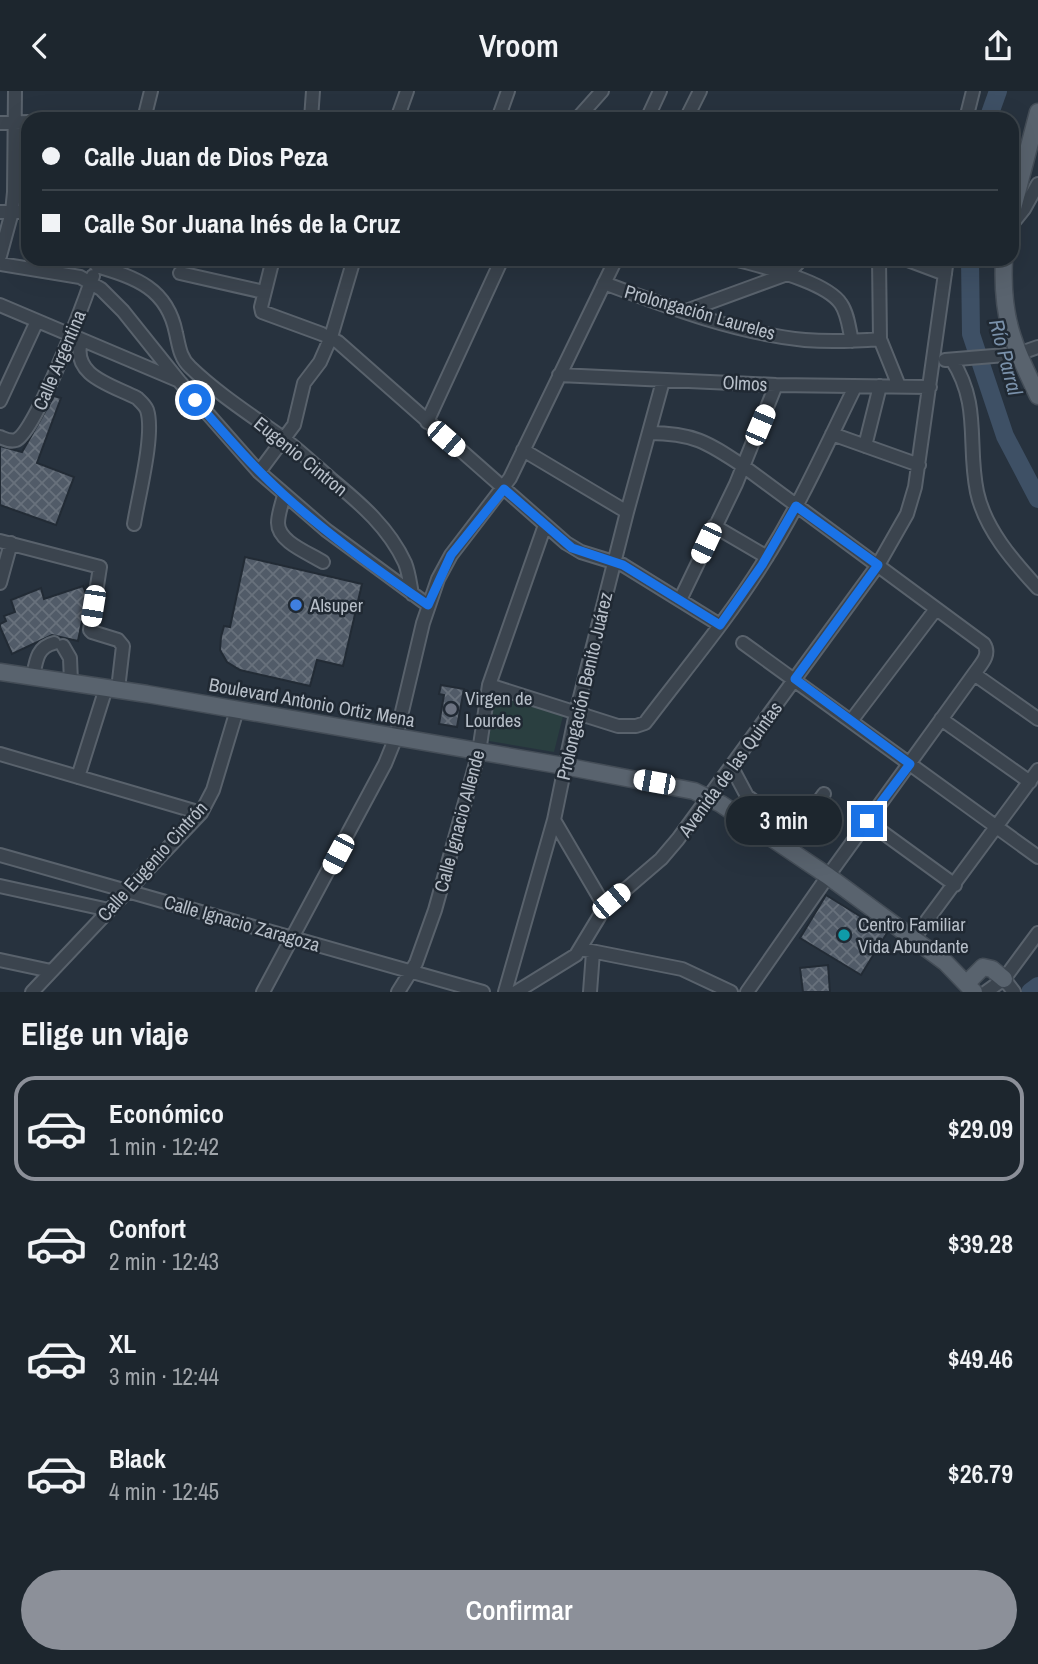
<!DOCTYPE html>
<html lang="es">
<meta charset="utf-8">
<style>
body{margin:0;font-family:"Archivo Narrow",sans-serif;background:#252e36;color:#f1f3f6;height:100vh;display:flex;flex-direction:column;font-size:26px;white-space:nowrap}
*{box-sizing:border-box;margin:0}
p{font-size:23px;color:#a0a5aa}
.icon{flex:none;width:38px;height:38px;fill:none;stroke:currentColor;stroke-width:2;stroke-linecap:round;stroke-linejoin:round}
.map{position:relative;height:901px;overflow:hidden}
.side{display:flex;flex-direction:column;background:#1d262e;flex:1}
.side>*{flex:none}
.hud{position:absolute;left:21px;top:21px;width:998px;height:154px;border-radius:21px;box-shadow:0 7px 28px #0002,0 0 0 2px #3b434a;display:grid;align-content:center;height:154px;padding:0 21px;background:#1d262e}
.end{position:absolute;width:32px;height:32px;margin:-16px;border:9px solid #1a73e8;background:#fff;box-shadow:0 0 0 4px #fff}
.from{border-radius:50%}
.bubble{position:absolute;height:49px;border-radius:24px;background:#1d262e;box-shadow:0 7px 28px #0002,0 0 0 2px #3b434a;font-size:23px;font-weight:600;line-height:49px;text-align:center}
.car{position:absolute;width:21px;height:42px;margin:-21px -10px;border-radius:9px;box-shadow:0 0 5px 2px #0007;background:linear-gradient(#fff 24%,#345 0 40%,#fff 0 76%,#345 0 86%,#fff 0)}
.hud b{display:flex;align-items:center;gap:24px;height:66px;font-size:26px}
.hud b+b{border-top:2px solid #3b434a}
.hud i{width:18px;height:18px;background:#f1f3f6}
ul{padding:0;list-style:none}
li{display:flex;align-items:center;gap:21px;height:105px;margin:0 14px 10px;padding:0 7px;border:4px solid transparent;border-radius:21px}
li div{flex:1}
li b{display:block;font-size:26px}
li em{font-style:normal;font-weight:600}
li.active{border-color:#8c9099}
li>.icon{width:63px;height:63px;stroke-width:1.5}
h2{padding:0 21px;font-size:32px;line-height:84px}
.action{display:flex;gap:14px;margin-top:auto;padding:14px 21px}
.action a{flex:1;height:80px;border-radius:42px;background:#8c9099;color:#fff;font-size:28px;font-weight:600;line-height:80px;text-align:center}
header{display:flex;justify-content:space-between;align-items:center;height:91px;padding:0 21px;background:#1d262e;font-size:32px;font-weight:600}
.map>svg:first-child{display:block}
</style>
<header><svg class="icon" aria-label="back" viewBox="0 0 24 24"><path d="M15 5l-7 7 7 7"/></svg>Vroom<svg class="icon" aria-label="share" viewBox="0 0 24 24"><path d="M12 15V3M7 8l5-5 5 5M5 13v7h14v-7"/></svg></header>
<div class="map">
<svg width="1038" height="901" viewBox="0 0 1038 901">
<defs>
<pattern id="building-cross-hatch" width="8" height="8" patternUnits="userSpaceOnUse" patternTransform="scale(1.75)"><rect width="8" height="8" fill="#515b68"/><path d="M0 0l8 8M0 8l8-8" fill="none" stroke="#68717c"/></pattern>
</defs>
<rect width="100%" height="100%" fill="#27323e"/>
<path fill="#2a3f40" d="M495,601L563,625L554,661L489,650Z"/>
<g fill="none" stroke-linecap="round" stroke-linejoin="round">
<path stroke="#3e5065" stroke-width="18" d="M988,28L998,0
M970,168L971,243L1005,345L1038,408
M1030,901L1038,895"/>
</g>
<path fill="url(#building-cross-hatch)" stroke="#222b35" stroke-width="2" d="M54,305L61,307L37,372L74,386L56,434L0,414V355L22,361Z
M245,466L362,493L343,575L317,569L310,595L240,579L227,571L220,559L221,546L224,535L230,536Z
M83,495L87,505L78,550L52,544L12,563L0,536V533L6,530L4,525L15,521L11,509L41,497L44,508Z
M441,594L464,598L457,636L439,633L444,604L439,603Z
M826,804L887,842L861,884L800,847Z
M828,874L830,901H803L800,877Z"/>
<g fill="none" stroke-linecap="round" stroke-linejoin="round">
<defs>
<path id="minor" d="M144,28L151,0
M311,28L313,0
M397,28L407,0
M498,28L508,0
M577,28L602,0
M647,28L660,0
M686,28L700,0
M966,28L973,0
M0,32L28,31
M0,121H28
M1012,133L1024,118L1038,93
M0,165L12,121L14,101L15,0
M273,168L261,216L262,221L322,243L338,251L566,452L581,461L623,474L720,534
M735,168C762,176 826,190 841,213C848,223 849,238 852,250
M879,168L880,248L899,295
M905,168L945,183
M0,173L80,186L101,198L123,220L179,290L259,381L326,439L428,514
M97,175C136,187 167,197 176,242C179,255 180,267 190,276C218,303 251,324 283,347C300,360 316,375 332,389C361,413 389,437 405,472C409,482 410,493 412,503
M180,182L264,201
M604,192C668,216 736,242 805,249C830,251 855,250 880,248
M0,214L177,289
M686,220L787,183L802,168
M81,250C71,285 112,294 137,307C141,311 145,314 147,319C155,343 138,407 134,433
M945,269L1018,263L1038,256
M952,269C981,314 967,353 977,401C985,438 1013,470 1038,497
M559,284L776,294L930,296
M0,310L37,230
M427,331L502,168
M649,342C693,342 707,351 743,375L984,553C991,564 981,573 974,583L828,785L747,901
M832,343L919,374
M0,346C5,348 10,351 16,349C36,341 84,211 93,185
M865,355L880,295
M523,359L627,421
M259,381L294,334L304,292L320,271L331,246L354,168
M284,404C282,413 278,423 278,432C278,451 309,462 323,471
M714,435L767,466
M0,450L100,476L90,539L92,541L118,549L123,555L118,598
M0,492L11,452
M680,509L736,393L776,294
M743,552L1038,766
M63,555L70,567L71,591
M974,583L1038,628
M33,586C36,570 37,556 54,552
M489,594L618,635H636L645,632C685,579 728,528 763,472C799,416 826,355 855,296
M941,628L1030,691
M851,630L936,518
M0,663L201,722
M731,675L747,705L796,742
M78,686L106,597
M554,729L605,816
M867,730L955,794
M791,748L824,703
M0,764L483,901
M0,795L109,819
M914,847L1038,679
M581,858L682,878L731,901
M0,869L51,880
M1004,888L1014,901
M32,901L201,722L213,699L237,619
M263,901L385,673L396,646L423,532L438,488L451,464L510,387L616,168
M398,901L416,872L435,819L479,661L489,594L545,434
M505,901L554,729L576,622L627,421L663,290
M516,901L576,864L605,816L661,768L678,748L878,474L907,423L915,396L947,168
M590,901L593,861
M986,901L1004,888L1038,842"/>
<path id="major" d="M1012,121L1038,21
M1004,168C1001,227 1013,252 1038,305
M0,581L147,603L564,675L694,700L721,713L828,785L945,871L974,901
M967,892L983,876L992,878L1004,888"/>
</defs>
<use href="#minor" stroke="#59626c" stroke-width="16"/>
<use href="#major" stroke="#444d57" stroke-width="19"/>
<use href="#minor" stroke="#3b444e" stroke-width="12"/>
<use href="#major" stroke="#59636e" stroke-width="16"/>
</g>
<g fill="none" stroke-linecap="round" stroke-linejoin="round">
<path stroke="#1a73e8" stroke-width="9" d="M195,309C223,341 251,374 283,403C328,444 378,480 428,514L451,464L504,398L572,457L623,474L720,534L762,474L796,415L878,474L795,588L910,673L867,730"/>
</g>
<circle fill="#3f7fe0" stroke="#202933" stroke-width="2.5" cx="296" cy="514" r="7"/>
<circle fill="#6b7280" stroke="#202933" stroke-width="2.5" cx="451" cy="618" r="7"/>
<circle fill="#0f9aa8" stroke="#202933" stroke-width="2.5" cx="844" cy="844" r="7"/>
<g text-anchor="middle" dominant-baseline="central" stroke-width="5" stroke-linejoin="round" paint-order="stroke">
<g font-size="19" fill="#b7bfc9" stroke="#202933">
<text transform="translate(700 221) rotate(16)">Prolongación Laureles</text>
<text transform="translate(59 269) rotate(-67)">Calle Argentina</text>
<text transform="translate(745 292) rotate(3)">Olmos</text>
<text transform="translate(301 365) rotate(39)">Eugenio Cintron</text>
<text transform="translate(584 595) rotate(-77)">Prolongación Benito Juárez</text>
<text transform="translate(312 611) rotate(10)">Boulevard Antonio Ortiz Mena</text>
<text transform="translate(730 678) rotate(-54)">Avenida de las Quintas</text>
<text transform="translate(459 730) rotate(-75)">Calle Ignacio Allende</text>
<text transform="translate(152 770) rotate(-48)">Calle Eugenio Cintrón</text>
<text transform="translate(242 832) rotate(16)">Calle Ignacio Zaragoza</text>
</g>
<g font-size="19" fill="#b7bfc9" stroke="#202933" text-anchor="start">
<text x="310" y="514">Alsuper</text>
<text x="465" y="607">Virgen de<tspan x="465" dy="22">Lourdes</tspan></text>
<text x="858" y="833">Centro Familiar<tspan x="858" dy="22">Vida Abundante</tspan></text>
</g>
<g font-size="21" font-style="italic" fill="#7a91aa" stroke="#202933">
<text transform="translate(1006 266) rotate(75)">Río Parral</text>
</g>
</g>
</svg>
<i class="end from" style="left:195px;top:309px"></i>
<i class="end" style="left:867px;top:730px"></i>
<div class="bubble" style="left:726px;top:705px;width:116px">3 min</div>
<i class="car" style="left:760px;top:334px;rotate:23deg"></i>
<i class="car" style="left:446px;top:348px;rotate:131deg"></i>
<i class="car" style="left:706px;top:452px;rotate:205deg"></i>
<i class="car" style="left:93px;top:515px;rotate:189deg"></i>
<i class="car" style="left:654px;top:691px;rotate:280deg"></i>
<i class="car" style="left:338px;top:763px;rotate:208deg"></i>
<i class="car" style="left:611px;top:810px;rotate:50deg"></i>
<div class="hud">
<b><i class="from"></i>Calle Juan de Dios Peza</b>
<b><i></i>Calle Sor Juana Inés de la Cruz</b>
</div>
</div>
<section class="side">
<h2>Elige un viaje</h2>
<ul>
<li class="active"><svg class="icon" aria-label="car" viewBox="0 0 24 24"><path d="M5 17H2v-5l4-1 3-4h7l3 4 3 1v5h-3M9 17h6M6 11h13"/><circle cx="7" cy="17" r="2"/><circle cx="17" cy="17" r="2"/></svg><div><b>Económico</b><p>1 min · 12:42</p></div><em>$29.09</em></li>
<li><svg class="icon" aria-label="car" viewBox="0 0 24 24"><path d="M5 17H2v-5l4-1 3-4h7l3 4 3 1v5h-3M9 17h6M6 11h13"/><circle cx="7" cy="17" r="2"/><circle cx="17" cy="17" r="2"/></svg><div><b>Confort</b><p>2 min · 12:43</p></div><em>$39.28</em></li>
<li><svg class="icon" aria-label="car" viewBox="0 0 24 24"><path d="M5 17H2v-5l4-1 3-4h7l3 4 3 1v5h-3M9 17h6M6 11h13"/><circle cx="7" cy="17" r="2"/><circle cx="17" cy="17" r="2"/></svg><div><b>XL</b><p>3 min · 12:44</p></div><em>$49.46</em></li>
<li><svg class="icon" aria-label="car" viewBox="0 0 24 24"><path d="M5 17H2v-5l4-1 3-4h7l3 4 3 1v5h-3M9 17h6M6 11h13"/><circle cx="7" cy="17" r="2"/><circle cx="17" cy="17" r="2"/></svg><div><b>Black</b><p>4 min · 12:45</p></div><em>$26.79</em></li>
</ul>
<div class="action"><a>Confirmar</a></div>
</section>
